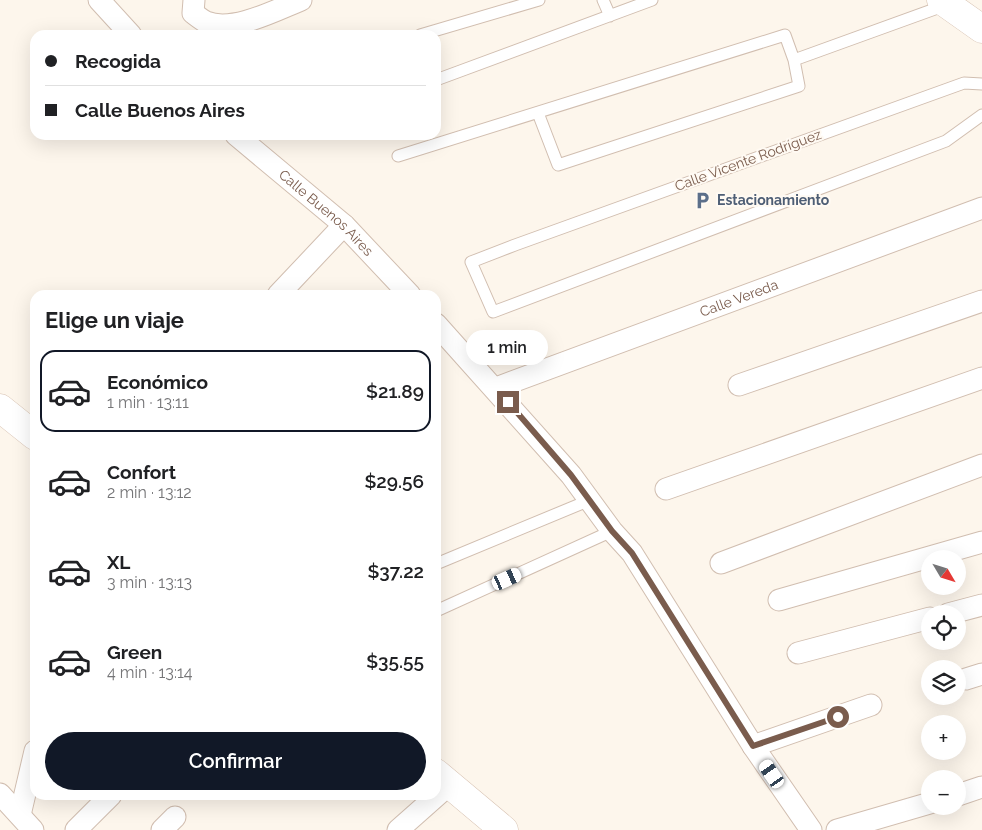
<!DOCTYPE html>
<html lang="es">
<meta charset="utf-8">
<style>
body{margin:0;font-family:Raleway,sans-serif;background:#f6f6f6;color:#202124;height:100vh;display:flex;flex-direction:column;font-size:19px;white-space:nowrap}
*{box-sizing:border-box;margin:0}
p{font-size:16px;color:#757577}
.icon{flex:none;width:28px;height:28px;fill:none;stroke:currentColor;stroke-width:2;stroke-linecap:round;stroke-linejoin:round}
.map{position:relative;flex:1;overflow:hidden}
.details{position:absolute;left:30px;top:290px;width:411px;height:510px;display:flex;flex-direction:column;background:#fff;border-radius:15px;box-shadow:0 5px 20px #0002}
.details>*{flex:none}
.hud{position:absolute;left:30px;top:30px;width:411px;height:110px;border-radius:15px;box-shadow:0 5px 20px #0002;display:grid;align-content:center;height:110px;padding:0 15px;background:#fff}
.needle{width:32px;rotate:128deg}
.tools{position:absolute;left:921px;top:550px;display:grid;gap:10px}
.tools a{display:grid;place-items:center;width:45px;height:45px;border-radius:50%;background:#fff;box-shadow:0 5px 20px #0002;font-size:25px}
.end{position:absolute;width:22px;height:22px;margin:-11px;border:6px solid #7a5c4d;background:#fff;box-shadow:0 0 0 2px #fff}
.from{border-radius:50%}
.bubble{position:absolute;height:35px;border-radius:18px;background:#fff;box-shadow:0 5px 20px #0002;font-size:16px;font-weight:600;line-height:35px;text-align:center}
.car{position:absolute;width:15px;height:30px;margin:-15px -8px;border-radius:6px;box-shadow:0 0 4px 1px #0007;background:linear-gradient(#fff 24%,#345 0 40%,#fff 0 76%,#345 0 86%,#fff 0)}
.hud b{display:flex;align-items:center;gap:18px;height:48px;font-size:19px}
.hud b+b{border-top:1px solid #e0e0e0}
.hud i{width:12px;height:12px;background:#202124}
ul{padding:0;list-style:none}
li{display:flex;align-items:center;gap:15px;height:82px;margin:0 10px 8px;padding:0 5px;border:2px solid transparent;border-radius:15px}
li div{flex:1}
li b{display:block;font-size:19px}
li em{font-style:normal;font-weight:600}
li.selected{border-color:#111827}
li>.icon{width:45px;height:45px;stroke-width:1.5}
h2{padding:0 15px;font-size:22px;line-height:60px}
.button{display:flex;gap:10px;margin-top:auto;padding:10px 15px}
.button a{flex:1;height:58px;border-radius:30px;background:#111827;color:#fff;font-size:20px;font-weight:600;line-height:58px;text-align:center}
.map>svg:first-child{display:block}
</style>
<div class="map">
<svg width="982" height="830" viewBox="0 0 982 830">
<rect width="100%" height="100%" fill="#fdf6ec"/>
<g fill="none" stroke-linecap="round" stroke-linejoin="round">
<defs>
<path id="lane" d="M603,0L610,16
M420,35L539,0
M436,80L652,0
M982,84L964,83L515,245L471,262L493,312L946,141L982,115
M538,113L558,165L799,86L794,60L946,5
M398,156L785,35L794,60
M436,564L590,500
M436,611L612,531"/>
<g id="street">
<path d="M99,0L131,35"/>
<path d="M194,0L193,13C197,16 202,20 206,22C233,33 276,10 301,0"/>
<path id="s1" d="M236,135L344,225L410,295"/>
<path d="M278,295L344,225"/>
<path d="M436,324L571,475L612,531L632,553L753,746L811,830"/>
<path d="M739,385L982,301"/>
<path id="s2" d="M496,388L982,208"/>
<path d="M666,489L982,378"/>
<path d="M721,563L982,465"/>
<path d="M779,600L982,542"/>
<path d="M948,614L982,605"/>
<path d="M798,653L930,618"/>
<path d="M966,679L982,674"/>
<path d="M753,746L871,705"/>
<path d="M0,794L33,830"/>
<path d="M958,795L982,787"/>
<path d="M20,815L35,751"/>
<path d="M76,830L111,795"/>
<path d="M162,830L175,817"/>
<path d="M398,830L450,784"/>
<path d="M837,830L930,803"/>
</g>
<path id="secondary" d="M941,0L982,29
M0,408L35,436
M436,773L504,830"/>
</defs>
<use href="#lane" stroke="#d1beb0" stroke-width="13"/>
<use href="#street" stroke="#d1beb0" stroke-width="23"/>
<use href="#secondary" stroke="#d6c0b0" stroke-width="29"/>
<use href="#lane" stroke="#fff" stroke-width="11"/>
<use href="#street" stroke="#fff" stroke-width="21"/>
<use href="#secondary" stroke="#fff" stroke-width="28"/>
</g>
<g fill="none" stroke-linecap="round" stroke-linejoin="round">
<path stroke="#7a5c4d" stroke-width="6" d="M508,402L571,475L612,531L632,553L753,746L838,717"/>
</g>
<defs>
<symbol id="parking-bare" viewBox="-9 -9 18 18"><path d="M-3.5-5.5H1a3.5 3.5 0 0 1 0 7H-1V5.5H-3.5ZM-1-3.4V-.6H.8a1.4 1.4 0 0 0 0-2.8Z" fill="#5c6f8a" stroke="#fffaf3" stroke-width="2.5" paint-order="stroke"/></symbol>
</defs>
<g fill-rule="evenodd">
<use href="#parking-bare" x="690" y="188" width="25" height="25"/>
</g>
<g text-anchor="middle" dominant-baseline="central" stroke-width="4" stroke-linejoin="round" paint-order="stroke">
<g font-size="14" fill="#7a5c4d" stroke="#fffaf3">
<text transform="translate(748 160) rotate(-20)">Calle Vicente Rodríguez</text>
<text stroke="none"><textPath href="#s1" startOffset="119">Calle Buenos Aires</textPath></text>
<text stroke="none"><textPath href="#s2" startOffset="259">Calle Vereda</textPath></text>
</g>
<g font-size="14" font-weight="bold" fill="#4e5e75" stroke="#fffaf3" text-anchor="start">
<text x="717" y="200">Estacionamiento</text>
</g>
</g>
</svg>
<div class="tools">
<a><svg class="needle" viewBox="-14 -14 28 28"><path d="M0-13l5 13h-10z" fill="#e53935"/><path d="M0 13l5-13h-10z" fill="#757577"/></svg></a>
<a><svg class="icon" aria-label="locate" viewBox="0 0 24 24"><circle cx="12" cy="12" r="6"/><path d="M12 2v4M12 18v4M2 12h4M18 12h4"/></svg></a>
<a><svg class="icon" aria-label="layers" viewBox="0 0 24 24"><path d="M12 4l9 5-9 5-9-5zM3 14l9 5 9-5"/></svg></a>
<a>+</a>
<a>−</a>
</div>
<i class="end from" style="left:838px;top:717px"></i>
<i class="end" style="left:508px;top:402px"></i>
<div class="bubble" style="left:466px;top:330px;width:82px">1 min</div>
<i class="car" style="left:507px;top:579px;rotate:66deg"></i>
<i class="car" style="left:772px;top:774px;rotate:325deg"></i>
<div class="hud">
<b><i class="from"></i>Recogida</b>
<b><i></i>Calle Buenos Aires</b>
</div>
<section class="details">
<h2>Elige un viaje</h2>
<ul>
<li class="selected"><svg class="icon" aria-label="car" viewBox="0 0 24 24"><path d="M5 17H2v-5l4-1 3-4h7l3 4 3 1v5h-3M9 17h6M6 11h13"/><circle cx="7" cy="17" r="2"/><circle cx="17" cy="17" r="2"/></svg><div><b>Económico</b><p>1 min · 13:11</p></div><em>$21.89</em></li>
<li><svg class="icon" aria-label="car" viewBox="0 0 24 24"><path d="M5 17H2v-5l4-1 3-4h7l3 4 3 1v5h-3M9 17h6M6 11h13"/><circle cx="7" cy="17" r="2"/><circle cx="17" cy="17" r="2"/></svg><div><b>Confort</b><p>2 min · 13:12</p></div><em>$29.56</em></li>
<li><svg class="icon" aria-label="car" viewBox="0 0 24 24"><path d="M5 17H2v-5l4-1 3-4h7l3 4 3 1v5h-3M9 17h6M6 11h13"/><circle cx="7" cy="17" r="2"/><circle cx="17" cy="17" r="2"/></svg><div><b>XL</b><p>3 min · 13:13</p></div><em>$37.22</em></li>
<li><svg class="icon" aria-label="car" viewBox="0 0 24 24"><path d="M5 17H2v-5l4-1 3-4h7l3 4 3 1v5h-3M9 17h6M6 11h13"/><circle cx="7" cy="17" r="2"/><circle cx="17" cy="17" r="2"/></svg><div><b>Green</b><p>4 min · 13:14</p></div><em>$35.55</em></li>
</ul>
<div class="button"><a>Confirmar</a></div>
</section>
</div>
